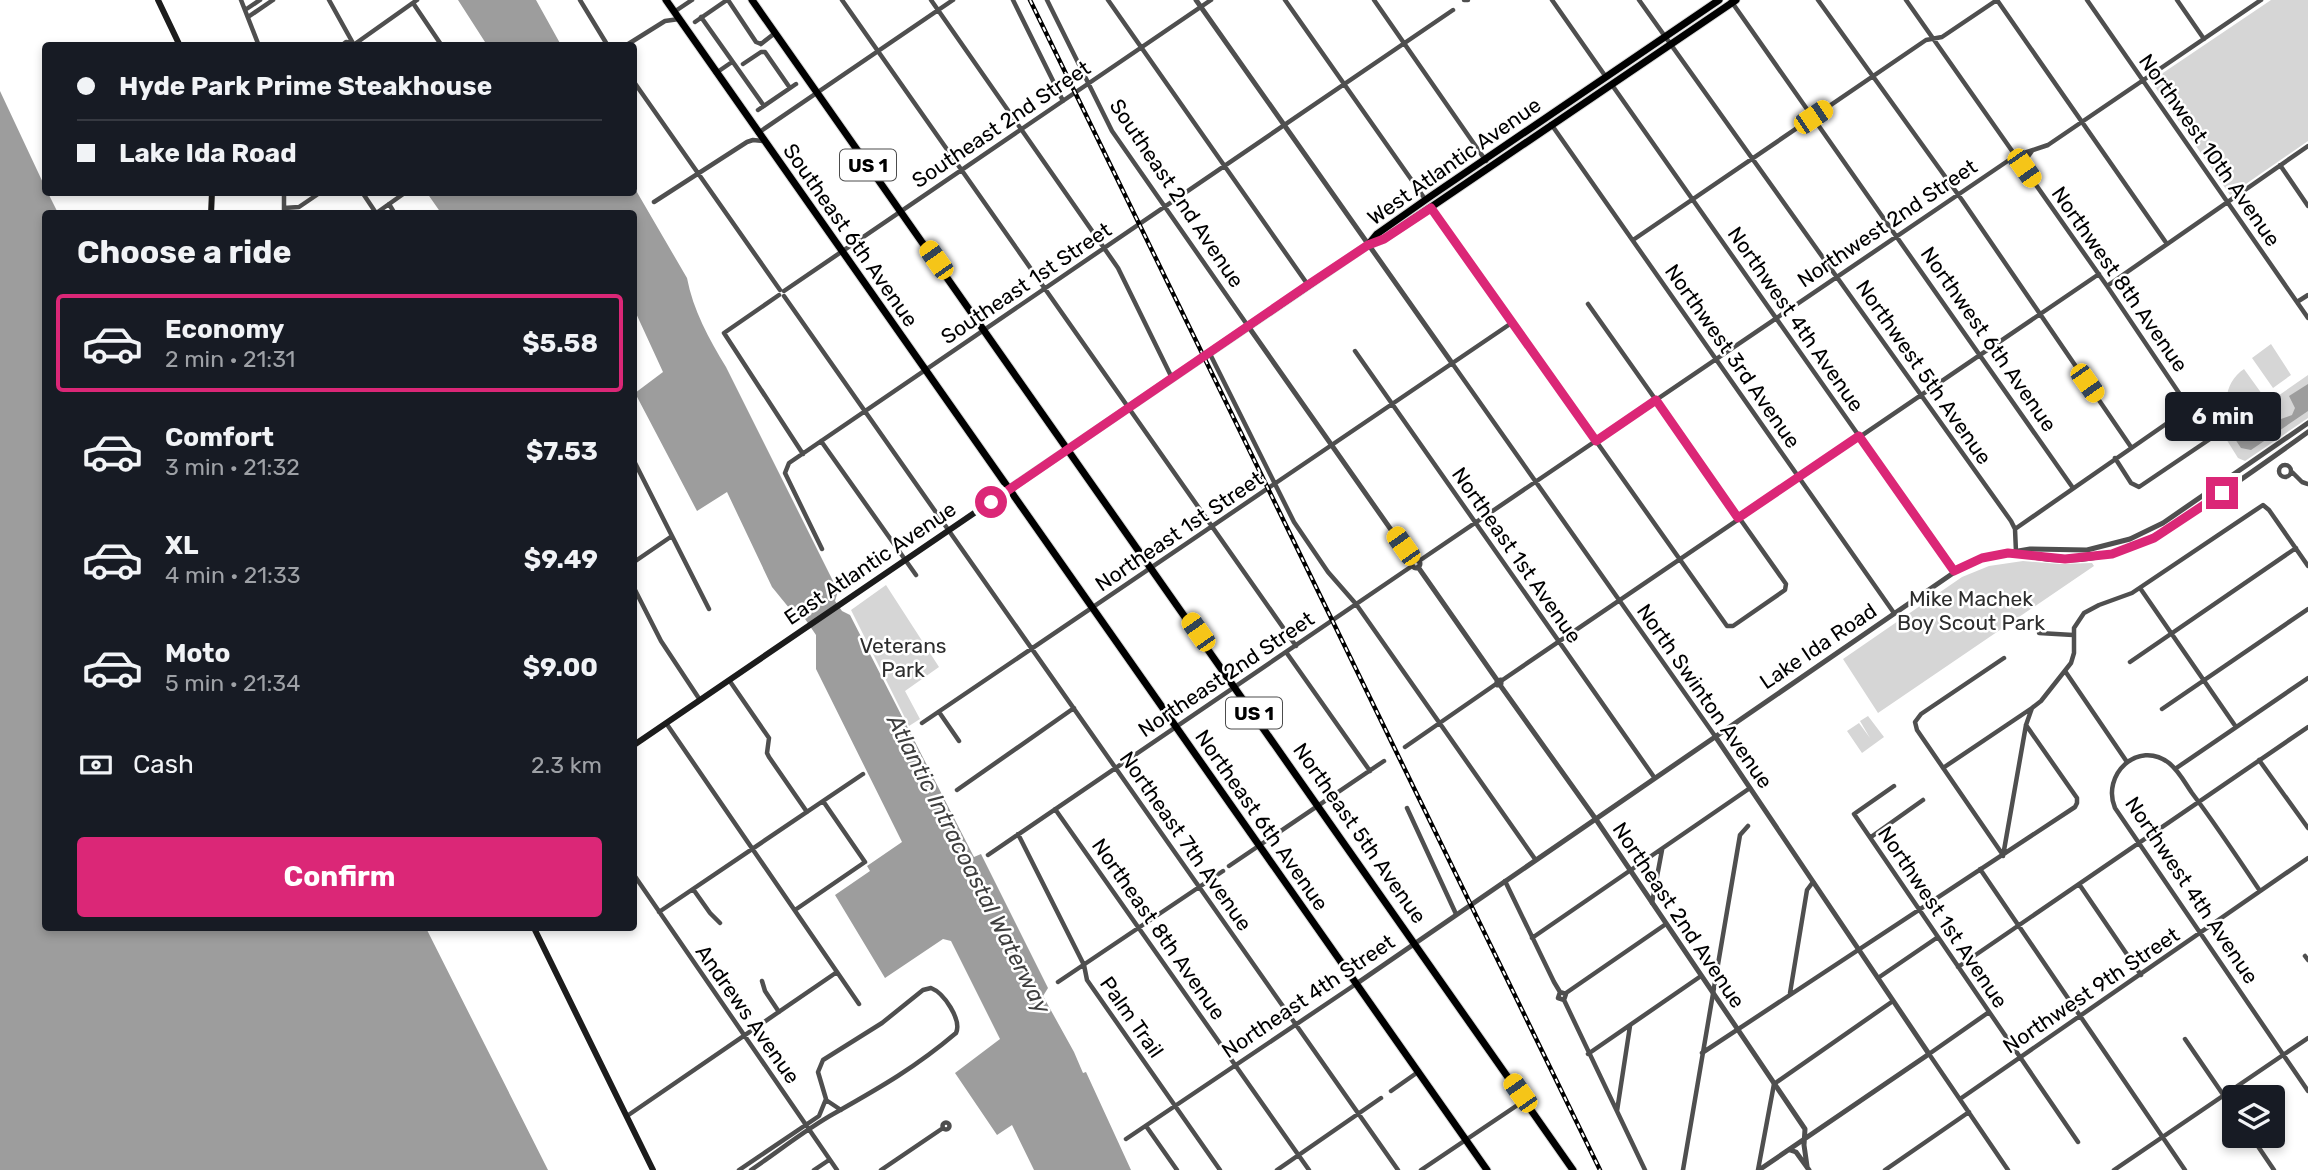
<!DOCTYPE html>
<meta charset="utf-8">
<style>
body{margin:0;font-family:Rubik,sans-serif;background:#242831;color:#f1f3f6;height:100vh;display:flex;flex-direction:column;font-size:26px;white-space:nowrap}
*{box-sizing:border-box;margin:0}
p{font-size:23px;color:#9ea1a6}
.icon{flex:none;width:38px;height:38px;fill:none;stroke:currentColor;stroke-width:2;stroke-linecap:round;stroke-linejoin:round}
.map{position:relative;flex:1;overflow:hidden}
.panel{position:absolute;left:42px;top:210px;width:595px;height:721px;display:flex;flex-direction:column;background:#171b24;border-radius:7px;box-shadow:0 4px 10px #0003}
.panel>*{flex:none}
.guide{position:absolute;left:42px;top:42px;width:595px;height:154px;border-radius:7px;box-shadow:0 4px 10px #0003;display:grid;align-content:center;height:154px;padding:0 35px;background:#171b24}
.fabs{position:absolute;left:2222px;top:1085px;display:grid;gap:14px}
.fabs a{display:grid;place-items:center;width:63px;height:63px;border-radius:7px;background:#171b24;box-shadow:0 4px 10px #0003;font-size:35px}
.end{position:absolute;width:32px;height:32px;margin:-16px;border:9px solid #db2777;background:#fff;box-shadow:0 0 0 4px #fff}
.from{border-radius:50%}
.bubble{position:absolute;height:49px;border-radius:7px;background:#171b24;box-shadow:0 4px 10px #0003;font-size:23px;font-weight:700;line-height:49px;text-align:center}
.car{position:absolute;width:21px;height:42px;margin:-21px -10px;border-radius:9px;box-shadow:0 0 5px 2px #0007;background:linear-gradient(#f5c518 24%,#345 0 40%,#f5c518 0 76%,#345 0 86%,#f5c518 0)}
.guide b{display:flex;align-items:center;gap:24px;height:66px;font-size:26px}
.guide b+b{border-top:2px solid #363941}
.guide i{width:18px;height:18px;background:#f1f3f6}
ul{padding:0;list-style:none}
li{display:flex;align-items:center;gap:21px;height:98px;margin:0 14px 10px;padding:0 21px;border:4px solid transparent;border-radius:7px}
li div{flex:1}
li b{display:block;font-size:26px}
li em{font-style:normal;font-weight:700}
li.selected{border-color:#db2777}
li>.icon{width:63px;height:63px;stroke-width:1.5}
h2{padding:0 35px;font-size:32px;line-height:84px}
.pay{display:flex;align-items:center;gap:18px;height:77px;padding:0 35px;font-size:26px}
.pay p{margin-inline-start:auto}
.button{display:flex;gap:14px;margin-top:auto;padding:14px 35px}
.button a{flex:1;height:80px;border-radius:7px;background:#db2777;color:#fff;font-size:28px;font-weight:700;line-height:80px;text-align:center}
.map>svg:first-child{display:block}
</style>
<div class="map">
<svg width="2308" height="1170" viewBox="0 0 2308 1170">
<rect width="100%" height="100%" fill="#fff"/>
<path fill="#d6d6d6" d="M2271,0H2308V141L2230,195L2151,81Z
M2271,344L2291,375L2273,388L2252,358Z
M2244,369L2262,394L2261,398L2233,417C2221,400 2228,380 2244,369Z
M2308,375V418L2245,461L2238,458L2223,434Z
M2023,561L2060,564L2092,563L2094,566L1878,713L1843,659L1962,577L1989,566Z
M886,585L939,667L905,691L920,719L909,726L851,610Z
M1868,716L1884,737L1862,753L1847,731L1859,723L1870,738L1860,721Z"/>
<path fill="#9d9d9d" d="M458,0H536L561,45H484L485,42Z
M0,91L45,187L46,192L48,193L58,213L46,214V928H426L548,1170H0Z
M634,187L687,278C693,310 709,339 726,367L838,591L835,601L842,611L850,615L974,857L981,854L1048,988L1043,996L1074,1052L1083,1073L1086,1072L1131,1170H1034L1012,1125L997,1135L955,1073L1000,1039L951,941L943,939L885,978L835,895L870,871L867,866L902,842L816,669V635L801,613L794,614L772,587L727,492L697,511L635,393L663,372L634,309V214L441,213L427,193L634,192Z
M2308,384V411L2251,450L2241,448L2235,439V434L2268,411L2281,419L2292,415L2295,408L2289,396Z"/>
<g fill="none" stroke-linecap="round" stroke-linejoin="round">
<defs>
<path id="primary" d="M666,0L1487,1170
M752,0L1573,1170
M1369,245L1384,239L1736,0
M1008,490L1368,245L1377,234L1431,196L1719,0"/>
</defs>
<use href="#primary" stroke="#dbdbdb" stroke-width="9"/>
<path stroke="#4f4f4f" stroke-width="4.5" d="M241,0L259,46
M329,0L354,45
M580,0L608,46
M728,0L756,42L761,44
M842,0L1296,646
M931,0L1118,268L1172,378
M1013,0L1063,101
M1047,0L1112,131L1248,326
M1108,0L1308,285
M1285,0L1425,199
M1374,0L1486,161
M1464,0H1468
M1552,0L1606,77
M1639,0L2011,521L2015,529L2016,552
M1818,0L1962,200L2131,447
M1906,0L2107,286L2210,439L2139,487L2131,483L2115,458
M1997,0L2167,244
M2087,0L2308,318
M2177,0L2204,39
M1731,1L2073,488
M413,3L442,46
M245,10L260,0
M674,12L692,0
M248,17L273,0
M701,17L764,106
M695,22L727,0
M761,44L775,33
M341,46L346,42L353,43
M352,46L417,0
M625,46L665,21L679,19
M743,64L761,52H765L790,88
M716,73L732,62
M634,82L780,290
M1612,85L1954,571
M758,110L796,84
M1551,124L1894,613
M758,133L953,0
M2280,165L2308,206
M2024,167V162L2032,151
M284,192V214
M362,192L376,213
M654,202L747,142L753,140L763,141
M389,204L395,214
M284,208L299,207L321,192
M1431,208L1727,626H1733L1785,590L1786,584L1588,304
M375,214L406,192
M1633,240L1926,40L1942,37L1997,0
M2107,286L2308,146
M784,291L1211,0
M779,295L724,333L803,454
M784,296L1398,1170
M2297,302L2308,295
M1355,351L1654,777
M1209,352L1294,522L1328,572L1356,604L1535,859
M1452,363L1715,736
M821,441L916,575
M634,461L709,609
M2279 471a6 6 0 1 1 12 0a6 6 0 1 1-12 0Z
M2292,472L2302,482L2308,484
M2015,529L2189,408
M822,549L785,473L789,463L1453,10
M1419,561L2015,156L2048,145L2261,0
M634,562L672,536
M634,588L661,641L700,700
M2140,588L2236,727
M2039,633L2073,635
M1286,652L1370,771
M2130,662L2296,548
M2065,671L2127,762
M729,680L769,738L767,753L769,757L807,812
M1501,681L2099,274
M2162,709L2308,609
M939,712L959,741
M666,723L859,1004
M922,723L1513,322
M1405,747L1496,684
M2259,760L2308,828
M1943,768L2032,708
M2175,769L2308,678
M1894,786L1854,814L2078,1142
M957,790L1074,708
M1407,808L1456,914
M1055,809L1309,1170
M1018,834L1084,965L1087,980L1220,1170
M1871,837L1923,800
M988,855L1412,566
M2003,855L1917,730L1915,722L1921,714L2004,658
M2003,856L2026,725L2032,708L2041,701L2071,663L2074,653V628L2084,613L2099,605L2132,593L2263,505L2269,510L2308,566
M1229,866L1384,761
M1980,869L2185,1170
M634,875L837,1170
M1505,881L1554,982L1560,992L1566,994L1564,1000L1558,998L1560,992
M2079,884L2141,975
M693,889L710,913L720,923
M2260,891C2238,858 2216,825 2192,793C2185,783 2179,771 2169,763C2138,739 2101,775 2115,808L2308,1091
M1652,903L1662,850
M795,910L865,862L823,801
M659,912L863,774
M1532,938L1750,788
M2305,956L2308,960
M1958,967L2308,727
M1878,978L1938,937
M762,981L765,991L779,1012
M1058,982L1223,871
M1566,993L1666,924
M1790,993L1807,890L1813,882
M1564,1000L1645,1170
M1989,1012L1929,1054L2008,1170
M2185,1039L2235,1112
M1702,1053L2075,807L2077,803V798L2026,725
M1588,1054L1701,976
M1391,1091L1418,1072
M1960,1099L2308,858
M826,1100L841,1110
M1617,1111L1630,1026
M627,1116L837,972
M942.5 1126a3.5 3.5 0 1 1 7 0a3.5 3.5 0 1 1-7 0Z
M1146,1126L1177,1170
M2251,1136L2274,1170
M1126,1139L1356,984
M739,1170L819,1116L826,1099L818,1072L823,1060L882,1023L923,990L931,988C944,993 962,1020 956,1033C916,1067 881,1087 835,1113C806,1129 779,1151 751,1170
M814,1170L829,1160
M881,1170L943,1128
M1277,1170L1381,1098
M1421,1170L1525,1100
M1683,1170L1740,835L1748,826
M1758,1170L1774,1084L1893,1001
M1885,1170L1969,1112
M2114,1170L2308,1038"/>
<path stroke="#4f4f4f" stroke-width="5" d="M1196,0L1452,363
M1248,326L1413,561
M2016,553C2098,577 2155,539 2220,494C2249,474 2279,453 2308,432
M1412 564a4 4 0 1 1 8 0a4 4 0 1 1-8 0Z
M1418,567L1497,680
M1501,680V684L1497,685V681Z
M1500,685L1595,818L1805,1129L1804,1145L1807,1166
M1715,736L1929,1054L1759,1170
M1356,984L1962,567L1989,556L2030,549L2087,550L2130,539L2163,523L2308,423
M1790,1150L1796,1152L1809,1170"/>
<path stroke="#1c1c1c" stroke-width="6" d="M158,0L180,46
M211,214L212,192
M634,745L1008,490
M534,928L653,1170"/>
<use href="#primary" stroke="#000" stroke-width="7"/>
<defs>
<path id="rail" d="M1030,0L1600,1170"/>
</defs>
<use href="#rail" stroke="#000" stroke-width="4.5"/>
<use href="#rail" stroke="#fff" stroke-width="2" stroke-dasharray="5" stroke-linecap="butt"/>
</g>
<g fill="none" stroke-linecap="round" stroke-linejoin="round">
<path stroke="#db2777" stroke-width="9" d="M991,502L1308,285L1368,245L1384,239L1431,208L1596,441L1656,400L1738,518L1859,436L1954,571L1982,558L2008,553L2065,559L2112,554L2154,538L2222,493"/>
</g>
<g text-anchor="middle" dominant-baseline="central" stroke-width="5" stroke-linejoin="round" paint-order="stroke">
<g fill="#fff" stroke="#4c4c4c" stroke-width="2">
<rect x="840" y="149.5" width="56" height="31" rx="5"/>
<rect x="1226" y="697.5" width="56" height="31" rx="5"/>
</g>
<g font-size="19" font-weight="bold" fill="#000">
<text x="868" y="165">US 1</text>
<text x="1254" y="713">US 1</text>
</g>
<g font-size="21" fill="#000" stroke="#fff">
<text transform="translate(1001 124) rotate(-34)">Southeast 2nd Street</text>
<text transform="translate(2210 150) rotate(55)">Northwest 10th Avenue</text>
<text transform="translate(1454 161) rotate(-35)">West Atlantic Avenue</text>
<text transform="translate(1177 193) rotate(56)">Southeast 2nd Avenue</text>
<text transform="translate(1887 223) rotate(-34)">Northwest 2nd Street</text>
<text transform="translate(851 235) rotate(55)">Southeast 6th Avenue</text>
<text transform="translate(2120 279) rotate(55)">Northwest 8th Avenue</text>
<text transform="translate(1026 283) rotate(-34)">Southeast 1st Street</text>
<text transform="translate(1796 319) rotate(55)">Northwest 4th Avenue</text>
<text transform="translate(1989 339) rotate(55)">Northwest 6th Avenue</text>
<text transform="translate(1733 356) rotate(55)">Northwest 3rd Avenue</text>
<text transform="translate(1924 372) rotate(55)">Northwest 5th Avenue</text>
<text transform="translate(1179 531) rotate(-34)">Northeast 1st Street</text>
<text transform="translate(1517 555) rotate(55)">Northeast 1st Avenue</text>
<text transform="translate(870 563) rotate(-34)">East Atlantic Avenue</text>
<text transform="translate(1818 646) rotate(-34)">Lake Ida Road</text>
<text transform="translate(1226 674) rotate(-34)">Northeast 2nd Street</text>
<text transform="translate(1705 696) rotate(55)">North Swinton Avenue</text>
<text transform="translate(1262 820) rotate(55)">Northeast 6th Avenue</text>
<text transform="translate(1360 833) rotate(55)">Northeast 5th Avenue</text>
<text transform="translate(1186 841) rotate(55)">Northeast 7th Avenue</text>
<text transform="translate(2192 890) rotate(56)">Northwest 4th Avenue</text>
<text transform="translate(1679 915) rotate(56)">Northeast 2nd Avenue</text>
<text transform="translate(1943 917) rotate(56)">Northwest 1st Avenue</text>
<text transform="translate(1159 929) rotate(55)">Northeast 8th Avenue</text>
<text transform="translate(2091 990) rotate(-34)">Northwest 9th Street</text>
<text transform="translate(1308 996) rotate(-34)">Northeast 4th Street</text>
<text transform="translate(748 1014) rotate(55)">Andrews Avenue</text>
<text transform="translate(1132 1017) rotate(55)">Palm Trail</text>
</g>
<g font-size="21" fill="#2d2d2d" stroke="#fff">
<text x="1971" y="598">Mike Machek<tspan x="1971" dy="24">Boy Scout Park</tspan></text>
<text x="903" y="645">Veterans<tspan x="903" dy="24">Park</tspan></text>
</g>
<g font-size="23" font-style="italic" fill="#3e3e3e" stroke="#fff">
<text transform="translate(969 864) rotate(63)">Atlantic Intracoastal Waterway</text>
</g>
</g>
</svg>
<div class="fabs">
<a><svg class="icon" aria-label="layers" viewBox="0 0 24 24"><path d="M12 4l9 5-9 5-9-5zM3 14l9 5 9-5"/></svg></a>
</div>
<i class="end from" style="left:991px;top:502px"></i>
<i class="end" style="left:2222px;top:493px"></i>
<div class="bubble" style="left:2165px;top:392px;width:116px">6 min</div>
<i class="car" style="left:1813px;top:117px;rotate:56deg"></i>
<i class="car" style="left:2024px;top:168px;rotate:145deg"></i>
<i class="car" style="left:936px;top:260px;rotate:325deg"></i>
<i class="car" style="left:2087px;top:383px;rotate:145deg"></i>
<i class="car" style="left:1403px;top:546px;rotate:325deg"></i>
<i class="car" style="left:1198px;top:632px;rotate:325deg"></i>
<i class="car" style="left:1520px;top:1093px;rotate:325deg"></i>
<div class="guide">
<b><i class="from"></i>Hyde Park Prime Steakhouse</b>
<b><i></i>Lake Ida Road</b>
</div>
<section class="panel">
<h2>Choose a ride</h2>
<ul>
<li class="selected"><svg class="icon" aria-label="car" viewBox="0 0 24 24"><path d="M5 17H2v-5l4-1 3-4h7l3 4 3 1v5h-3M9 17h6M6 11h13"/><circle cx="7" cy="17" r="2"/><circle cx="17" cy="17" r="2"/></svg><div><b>Economy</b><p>2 min · 21:31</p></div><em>$5.58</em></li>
<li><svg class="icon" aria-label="car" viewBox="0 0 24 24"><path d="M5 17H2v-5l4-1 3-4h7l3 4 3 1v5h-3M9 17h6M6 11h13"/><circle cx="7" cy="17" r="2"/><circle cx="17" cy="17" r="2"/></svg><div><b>Comfort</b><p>3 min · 21:32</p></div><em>$7.53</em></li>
<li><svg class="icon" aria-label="car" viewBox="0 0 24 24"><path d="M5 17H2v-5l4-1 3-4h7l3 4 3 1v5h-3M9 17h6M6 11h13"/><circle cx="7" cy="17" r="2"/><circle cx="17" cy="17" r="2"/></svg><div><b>XL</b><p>4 min · 21:33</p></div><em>$9.49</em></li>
<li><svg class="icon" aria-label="car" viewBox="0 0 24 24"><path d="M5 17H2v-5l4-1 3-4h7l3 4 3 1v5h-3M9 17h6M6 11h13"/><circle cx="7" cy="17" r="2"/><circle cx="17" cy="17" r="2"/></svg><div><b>Moto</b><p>5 min · 21:34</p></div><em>$9.00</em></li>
</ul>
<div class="pay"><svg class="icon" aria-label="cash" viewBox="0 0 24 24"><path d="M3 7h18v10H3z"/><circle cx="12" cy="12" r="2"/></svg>Cash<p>2.3 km</p></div>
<div class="button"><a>Confirm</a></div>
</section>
</div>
